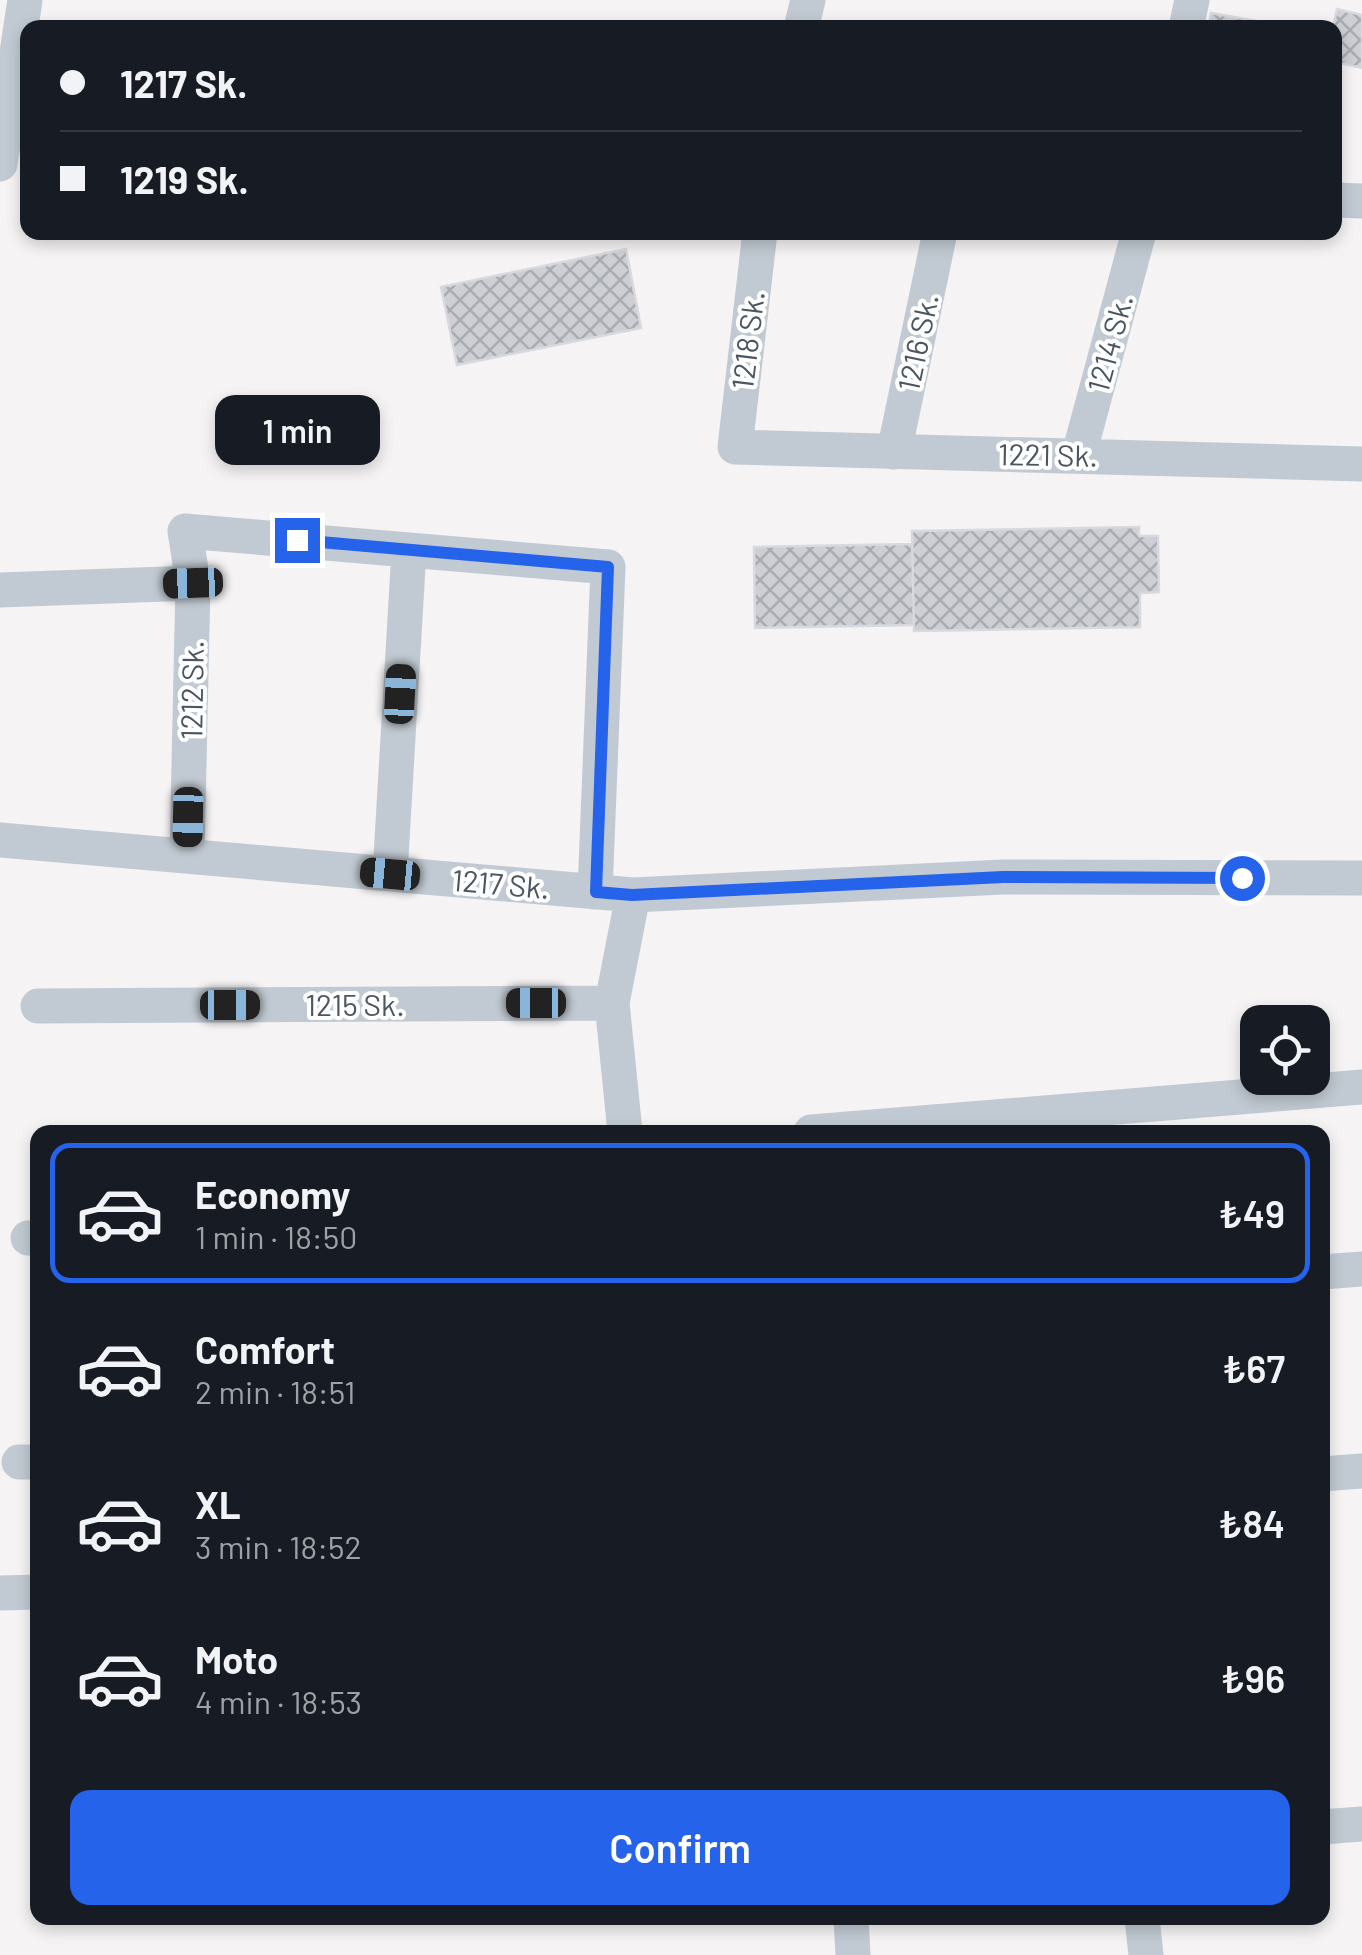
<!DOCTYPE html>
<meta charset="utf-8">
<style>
body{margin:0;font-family:Barlow,sans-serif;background:#242831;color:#f1f3f6;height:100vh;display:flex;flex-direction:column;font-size:38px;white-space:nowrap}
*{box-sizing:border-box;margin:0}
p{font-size:32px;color:#9ea1a6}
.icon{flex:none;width:55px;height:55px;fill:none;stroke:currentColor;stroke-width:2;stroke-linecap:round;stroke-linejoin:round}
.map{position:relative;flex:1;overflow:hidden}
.side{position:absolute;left:30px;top:1125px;width:1300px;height:800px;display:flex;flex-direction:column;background:#171b24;border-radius:20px;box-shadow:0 5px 15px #0003}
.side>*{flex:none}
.banner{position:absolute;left:20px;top:20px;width:1322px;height:220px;border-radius:20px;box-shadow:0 5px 15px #0003;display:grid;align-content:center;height:220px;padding:0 40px;background:#171b24}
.tools{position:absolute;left:1240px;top:1005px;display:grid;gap:20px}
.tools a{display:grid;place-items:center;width:90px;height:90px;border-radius:20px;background:#171b24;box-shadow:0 5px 15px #0003;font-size:50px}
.end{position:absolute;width:45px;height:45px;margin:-22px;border:12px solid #2563eb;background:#fff;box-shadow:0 0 0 5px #fff}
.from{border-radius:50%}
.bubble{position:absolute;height:70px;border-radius:20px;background:#171b24;box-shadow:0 5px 15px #0003;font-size:32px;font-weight:600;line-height:70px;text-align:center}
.car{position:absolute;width:30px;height:60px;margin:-30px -15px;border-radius:12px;box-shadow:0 0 8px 2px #0007;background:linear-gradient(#222 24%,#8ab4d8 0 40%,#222 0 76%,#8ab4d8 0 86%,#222 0)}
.banner b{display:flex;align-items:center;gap:35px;height:95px;font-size:38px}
.banner b+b{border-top:2px solid #363941}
.banner i{width:25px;height:25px;background:#f1f3f6}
ul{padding:18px 0 0;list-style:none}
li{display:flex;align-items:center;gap:30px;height:140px;margin:0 20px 15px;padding:0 20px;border:5px solid transparent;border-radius:20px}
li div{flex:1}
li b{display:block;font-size:38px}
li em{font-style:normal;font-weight:600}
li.current{border-color:#2563eb}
li>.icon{width:90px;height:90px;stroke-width:1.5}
.primary-button{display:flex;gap:20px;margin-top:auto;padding:20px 40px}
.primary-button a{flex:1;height:115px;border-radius:20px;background:#2563eb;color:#fff;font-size:40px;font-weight:600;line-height:115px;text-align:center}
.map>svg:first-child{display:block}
</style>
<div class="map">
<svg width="1362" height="1955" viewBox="0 0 1362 1955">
<defs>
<pattern id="building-cross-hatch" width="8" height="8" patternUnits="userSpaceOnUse" patternTransform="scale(2.5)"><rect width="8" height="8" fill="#cdcfd5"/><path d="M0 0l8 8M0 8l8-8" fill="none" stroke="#a8abb0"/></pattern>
</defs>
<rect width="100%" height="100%" fill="#f5f3f3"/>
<path fill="url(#building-cross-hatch)" stroke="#d7d9de" stroke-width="2.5" d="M1337,9L1362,15V68L1335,62L1333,28Z
M1211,13L1273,24V28H1208Z
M626,249L641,328L457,365L441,287Z
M1139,527V536H1158L1159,592L1140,593V627L914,631L912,531Z
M912,544L914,625L755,628L754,547Z"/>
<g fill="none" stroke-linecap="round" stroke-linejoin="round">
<path stroke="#c1cad2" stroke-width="35" d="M801,28L808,0
M1186,28L1192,0
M0,164L25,0
M1335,200L1362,201
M760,232L735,447L1362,464
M894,452L940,232
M1079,454L1139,232
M0,590L193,583L185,531L608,567L595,892
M0,840L633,895L1003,877L1362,878
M187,856L193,583
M390,874L409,550
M38,1006L612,1003
M625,1132L612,1003L633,895
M811,1132L1362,1087
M28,1238H38
M1322,1272L1362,1269
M19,1462H38
M1322,1474L1362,1471
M0,1593L38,1592
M1322,1827L1362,1824
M851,1918L853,1955
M1142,1918L1146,1955"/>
</g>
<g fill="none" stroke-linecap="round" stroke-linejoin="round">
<path stroke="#2563eb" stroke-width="12" d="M297,540L608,567L596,892L632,895L1003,877L1242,878"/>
</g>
<g text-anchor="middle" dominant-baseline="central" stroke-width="8" stroke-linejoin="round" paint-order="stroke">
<g font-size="30" fill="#4a5661" stroke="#fff">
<text transform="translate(747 340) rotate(-83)">1218 Sk.</text>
<text transform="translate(917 342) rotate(-78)">1216 Sk.</text>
<text transform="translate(1109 343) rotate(-75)">1214 Sk.</text>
<text transform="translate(1048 454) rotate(1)">1221 Sk.</text>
<text transform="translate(191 690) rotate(-89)">1212 Sk.</text>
<text transform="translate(501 883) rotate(5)">1217 Sk.</text>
<text x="355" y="1004">1215 Sk.</text>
</g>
</g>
</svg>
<div class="tools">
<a><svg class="icon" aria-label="locate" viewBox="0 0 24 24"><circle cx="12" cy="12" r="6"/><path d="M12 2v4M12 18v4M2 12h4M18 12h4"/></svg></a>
</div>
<i class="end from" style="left:1242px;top:878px"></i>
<i class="end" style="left:297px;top:540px"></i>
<div class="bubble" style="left:215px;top:395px;width:165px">1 min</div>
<i class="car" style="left:193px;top:583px;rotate:268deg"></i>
<i class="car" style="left:400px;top:694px;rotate:3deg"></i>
<i class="car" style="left:188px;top:817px;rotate:181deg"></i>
<i class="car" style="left:390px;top:874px;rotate:275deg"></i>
<i class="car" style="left:536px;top:1003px;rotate:270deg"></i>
<i class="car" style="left:230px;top:1005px;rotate:90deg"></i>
<div class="banner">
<b><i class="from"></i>1217 Sk.</b>
<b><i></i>1219 Sk.</b>
</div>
<section class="side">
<ul>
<li class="current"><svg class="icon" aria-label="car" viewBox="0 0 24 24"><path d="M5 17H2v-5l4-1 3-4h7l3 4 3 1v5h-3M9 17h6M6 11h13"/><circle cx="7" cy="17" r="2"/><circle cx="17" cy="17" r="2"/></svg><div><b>Economy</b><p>1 min · 18:50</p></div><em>₺49</em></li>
<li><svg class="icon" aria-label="car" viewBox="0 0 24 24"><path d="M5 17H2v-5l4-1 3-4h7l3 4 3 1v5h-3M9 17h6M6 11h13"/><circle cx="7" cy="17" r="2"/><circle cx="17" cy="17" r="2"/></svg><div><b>Comfort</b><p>2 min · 18:51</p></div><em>₺67</em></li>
<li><svg class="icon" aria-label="car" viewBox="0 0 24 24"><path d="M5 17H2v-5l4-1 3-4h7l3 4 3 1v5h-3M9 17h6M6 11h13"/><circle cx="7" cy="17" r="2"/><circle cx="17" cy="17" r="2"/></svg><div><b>XL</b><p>3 min · 18:52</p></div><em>₺84</em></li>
<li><svg class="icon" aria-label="car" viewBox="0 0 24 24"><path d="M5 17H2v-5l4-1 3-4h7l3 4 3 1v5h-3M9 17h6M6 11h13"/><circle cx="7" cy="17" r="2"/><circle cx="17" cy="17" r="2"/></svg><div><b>Moto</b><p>4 min · 18:53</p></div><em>₺96</em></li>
</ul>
<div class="primary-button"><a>Confirm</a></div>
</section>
</div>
